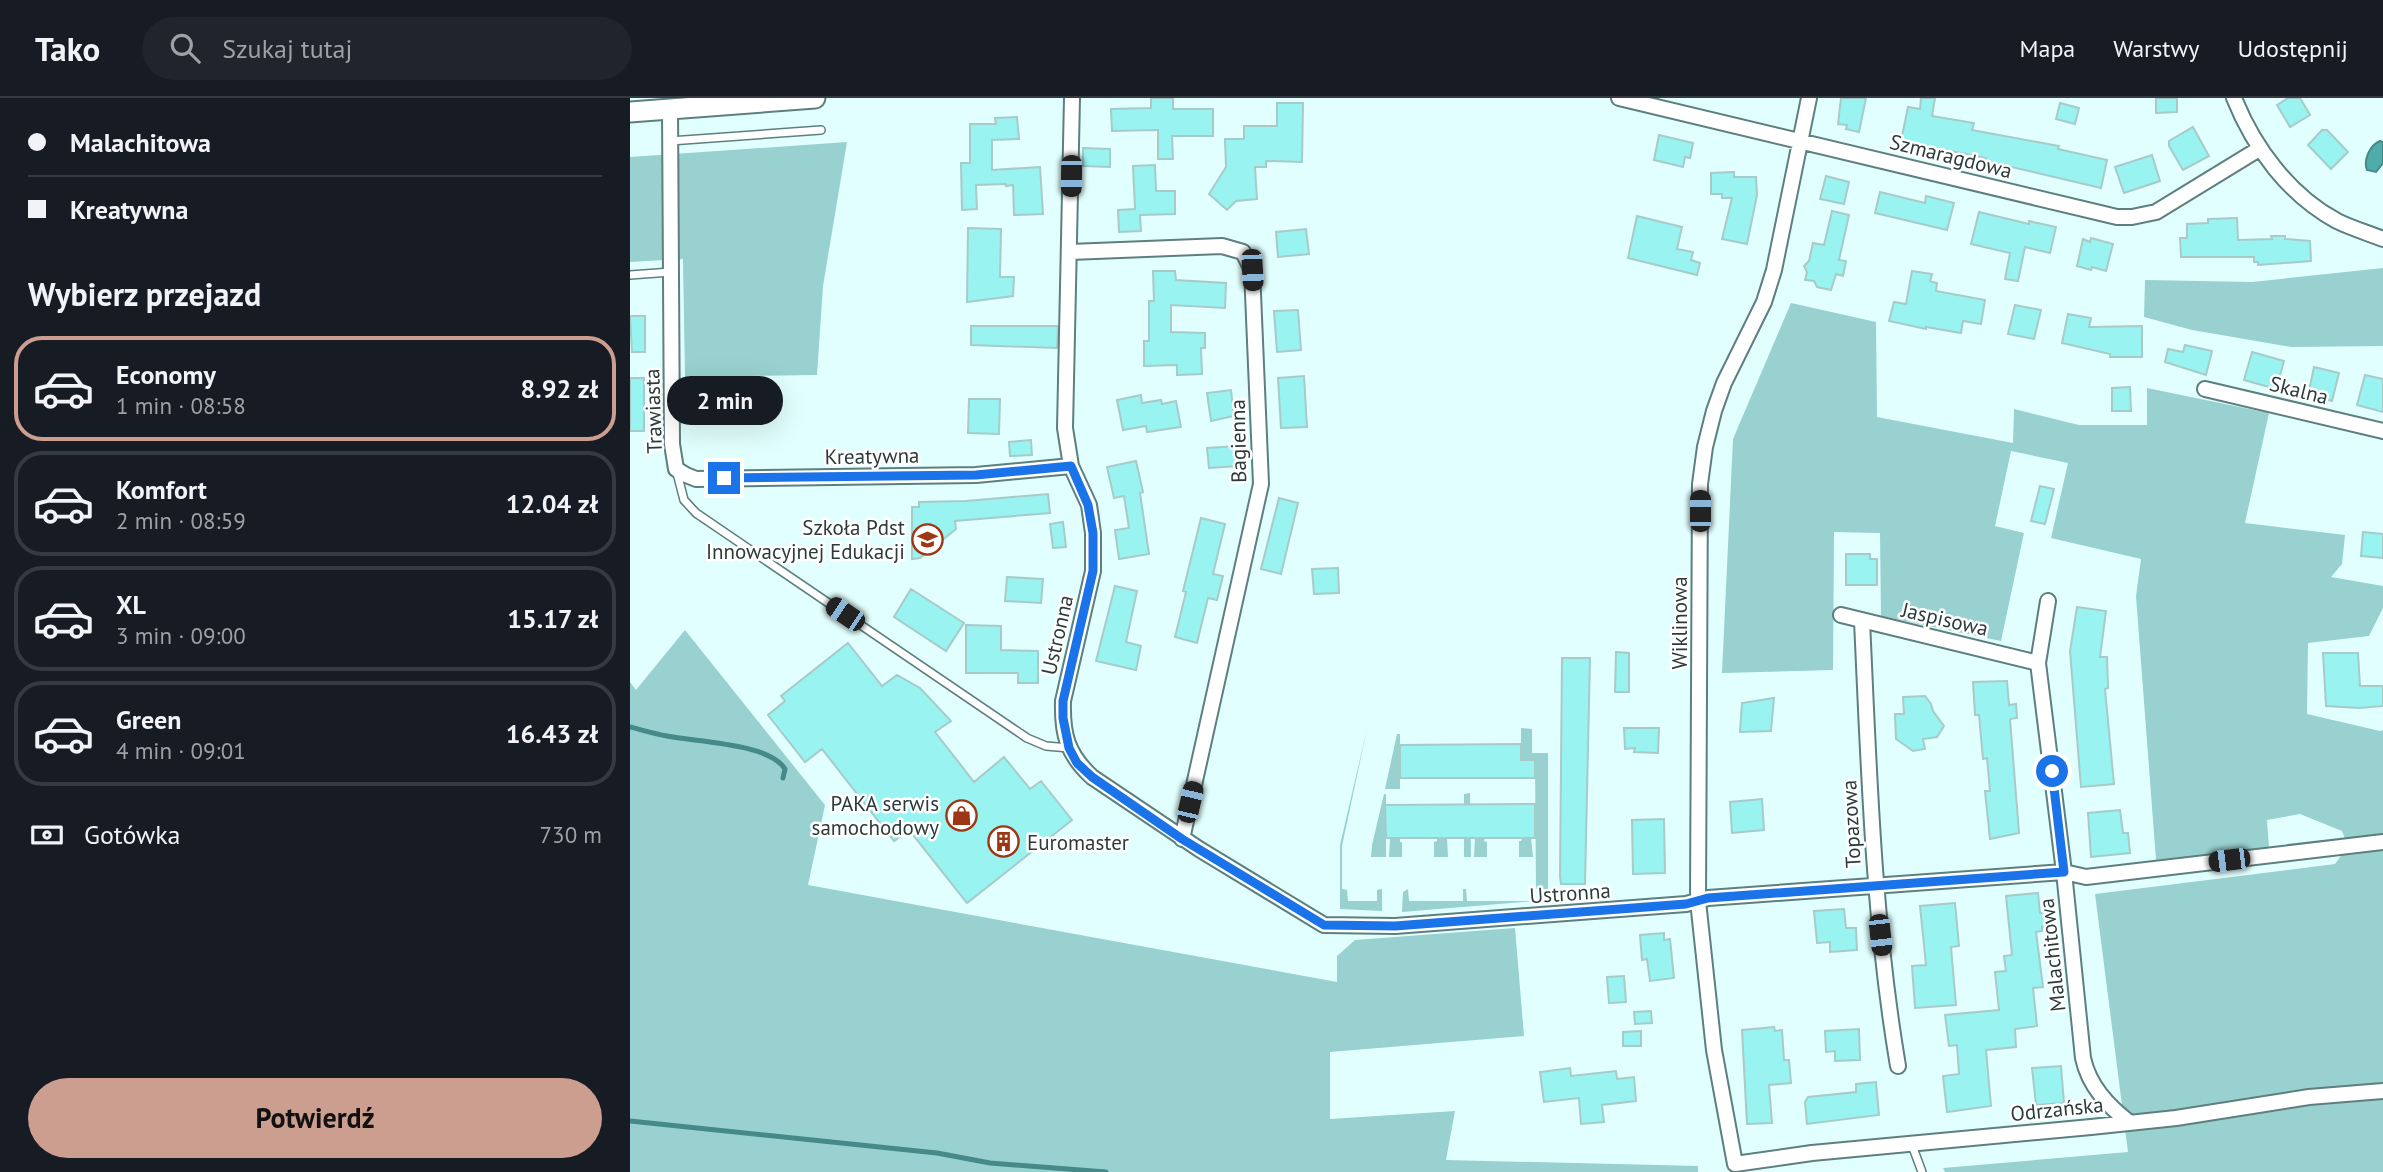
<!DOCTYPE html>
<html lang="pl">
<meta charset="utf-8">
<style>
body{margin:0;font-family:"PT Sans",sans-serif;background:#20242c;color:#f1f3f6;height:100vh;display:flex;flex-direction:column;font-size:26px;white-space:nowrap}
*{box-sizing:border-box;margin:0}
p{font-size:23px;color:#9ea1a6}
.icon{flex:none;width:38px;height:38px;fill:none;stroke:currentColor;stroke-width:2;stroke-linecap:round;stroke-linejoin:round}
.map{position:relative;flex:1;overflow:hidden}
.side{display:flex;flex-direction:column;background:#171b24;width:630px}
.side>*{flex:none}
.top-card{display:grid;align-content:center;height:154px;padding:0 28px;background:#171b24}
.end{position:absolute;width:32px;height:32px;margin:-16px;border:9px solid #1a73e8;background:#fff;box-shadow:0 0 0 4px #fff}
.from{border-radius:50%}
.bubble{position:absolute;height:49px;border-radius:24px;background:#171b24;box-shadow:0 7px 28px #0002;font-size:23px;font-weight:700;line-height:49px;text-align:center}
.car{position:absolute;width:21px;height:42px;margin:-21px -10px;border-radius:9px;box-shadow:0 0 5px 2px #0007;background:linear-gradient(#222 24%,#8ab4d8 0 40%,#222 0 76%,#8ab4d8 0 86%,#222 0)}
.top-card b{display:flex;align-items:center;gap:24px;height:66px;font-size:26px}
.top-card b+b{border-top:2px solid #363941}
.top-card i{width:18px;height:18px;background:#f1f3f6}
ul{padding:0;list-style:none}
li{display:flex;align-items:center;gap:21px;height:105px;margin:0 14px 10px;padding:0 14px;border:4px solid #363941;border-radius:28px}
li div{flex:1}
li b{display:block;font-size:26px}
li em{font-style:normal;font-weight:700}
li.on{border-color:#cb9e90}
li>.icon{width:63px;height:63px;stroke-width:1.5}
h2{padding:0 28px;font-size:32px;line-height:84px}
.pay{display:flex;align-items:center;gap:18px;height:77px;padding:0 28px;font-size:26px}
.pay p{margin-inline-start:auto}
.cta{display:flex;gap:14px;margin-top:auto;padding:14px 28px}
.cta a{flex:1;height:80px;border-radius:42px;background:#cb9e90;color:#111;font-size:28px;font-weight:700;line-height:80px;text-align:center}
header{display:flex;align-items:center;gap:42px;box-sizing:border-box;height:98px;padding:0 35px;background:#171b24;border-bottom:2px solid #363941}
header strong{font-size:33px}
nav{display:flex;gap:38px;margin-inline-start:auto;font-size:24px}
.search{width:490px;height:63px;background:#20242c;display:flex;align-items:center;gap:18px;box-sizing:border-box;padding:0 24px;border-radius:38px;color:#9ea1a6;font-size:26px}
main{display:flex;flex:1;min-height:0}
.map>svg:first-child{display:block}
</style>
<header>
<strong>Tako</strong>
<div class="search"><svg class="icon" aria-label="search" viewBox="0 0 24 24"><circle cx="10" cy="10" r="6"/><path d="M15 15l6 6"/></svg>Szukaj tutaj</div>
<nav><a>Mapa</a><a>Warstwy</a><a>Udostępnij</a></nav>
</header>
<main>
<section class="side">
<div class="top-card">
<b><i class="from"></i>Malachitowa</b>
<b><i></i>Kreatywna</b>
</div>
<h2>Wybierz przejazd</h2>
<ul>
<li class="on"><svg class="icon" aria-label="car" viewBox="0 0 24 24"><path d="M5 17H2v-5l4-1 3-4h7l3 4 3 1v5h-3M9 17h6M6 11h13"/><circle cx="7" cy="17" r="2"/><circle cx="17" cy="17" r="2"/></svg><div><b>Economy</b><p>1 min · 08:58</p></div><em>8.92 zł</em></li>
<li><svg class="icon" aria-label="car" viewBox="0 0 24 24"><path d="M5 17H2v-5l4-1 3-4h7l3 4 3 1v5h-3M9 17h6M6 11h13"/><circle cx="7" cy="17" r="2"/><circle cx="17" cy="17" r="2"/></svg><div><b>Komfort</b><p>2 min · 08:59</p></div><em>12.04 zł</em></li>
<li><svg class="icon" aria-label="car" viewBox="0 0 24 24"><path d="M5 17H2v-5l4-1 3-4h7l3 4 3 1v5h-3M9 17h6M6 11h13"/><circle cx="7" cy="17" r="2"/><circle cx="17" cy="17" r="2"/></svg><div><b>XL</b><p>3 min · 09:00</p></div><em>15.17 zł</em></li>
<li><svg class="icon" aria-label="car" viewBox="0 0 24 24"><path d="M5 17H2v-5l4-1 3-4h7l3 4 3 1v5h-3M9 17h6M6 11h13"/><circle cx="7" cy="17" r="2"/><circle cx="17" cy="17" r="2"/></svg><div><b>Green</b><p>4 min · 09:01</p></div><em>16.43 zł</em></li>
</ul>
<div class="pay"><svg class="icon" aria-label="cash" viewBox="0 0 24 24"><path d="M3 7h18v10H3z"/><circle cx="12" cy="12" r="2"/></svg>Gotówka<p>730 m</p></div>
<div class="cta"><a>Potwierdź</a></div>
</section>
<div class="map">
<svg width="1753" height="1074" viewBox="0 0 1753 1074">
<rect width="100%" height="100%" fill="#e1fffe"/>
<path fill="#98d1cf" d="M217,44L193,188L187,277L55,279L53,161L0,164V59Z
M1753,170V248L1661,249L1562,232L1514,219L1515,182L1622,184Z
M1161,205L1246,224L1247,319L1383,345L1384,311L1449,327H1517V290L1639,315L1615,425L1715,437L1712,466L1701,479L1753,488V510L1739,538L1678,545L1677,616L1750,633L1753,632V1074H1315L1313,1070L1498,1054L1465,796L1705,766L1718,748L1712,733L1670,716L1637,722L1639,750L1526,762L1506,498L1511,461L1421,440L1438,365L1381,353L1365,428L1394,435L1371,543L1251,518L1250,435L1204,434L1203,572L1092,575L1103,341Z
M55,532L195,707L178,787L707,884V858L725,842L885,830L894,938L700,954V1021L825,1013L816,1062L1068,1068V1074H0V584L6,592Z
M891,630L902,631V655H918V791H906L905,663L891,662Z
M737,631L712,748V791L717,792L718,803H747V792L752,791V813L710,811V747Z
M767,636H770V691H755Z
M840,695L841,759H834V696Z
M754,696H756V759H741L742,747Z
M760,740H770V744H772V759H759Z
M807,740H817L818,759H804V744L807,743Z
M845,740H855L854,743L857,744V759H844Z
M892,740H901L903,759H889V743H891Z
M778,791L779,803H833V791H836L837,803H906L772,814L773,794Z"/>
<path fill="#50acaa" stroke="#458a88" stroke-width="2" d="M1750,43L1753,44V65L1746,74L1737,72C1733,62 1740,47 1750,43Z"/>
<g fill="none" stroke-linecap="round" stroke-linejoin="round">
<path stroke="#458a88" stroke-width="5" d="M0,629C12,632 25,636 37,638C66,644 139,645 155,671L153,680
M0,1023L307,1055L360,1065L476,1074"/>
</g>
<path fill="#99f3f1" stroke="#a6cbc9" stroke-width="2" d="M521,0H543V11H583V38H542L543,61H528V32L482,33L481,11L521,10Z
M1211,0H1236L1229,34L1216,31L1217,27L1208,26Z
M1291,0H1305L1302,18L1344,25L1342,32L1429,48L1428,51L1477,62L1471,90L1356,63V60L1271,43L1278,9L1290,11Z
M1526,0H1547V14L1526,15Z
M1658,0H1670L1680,17L1660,29L1647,7Z
M647,5H673L672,64L636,63V69H625L627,101L606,103L597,112L579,96L596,69L595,41H614V28H647Z
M1430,5L1449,10L1445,26L1426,21Z
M387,19L389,41L362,42V72L410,69L413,116L384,117L383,87L376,88V86L346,87L347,111L332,112L331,65H340V26H366L365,20Z
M1563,29L1579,58L1553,72L1539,48V43Z
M1692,32H1697L1718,54L1701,71L1678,47Z
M1029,37L1063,45L1060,60L1055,59L1053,69L1024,62Z
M453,50L480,51V69L453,68Z
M1522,57L1530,83L1494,95L1485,69Z
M525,67L526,93H545V116L510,117L511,133L489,134L488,112L505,111L503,68Z
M1104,74V79H1126L1127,97L1117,146L1092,141L1102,100H1092V96H1081V75Z
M1196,78L1219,84L1214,106L1190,101Z
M1250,94L1295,105L1296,98L1324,105L1317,132L1245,115Z
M1202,113L1219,117L1209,162L1216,163L1213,178L1206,176L1201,192L1187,189L1184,183L1175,182L1177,174L1174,168L1179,163L1183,145L1194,147Z
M1349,114L1399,126V123L1426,129L1420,155L1395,149L1388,183L1375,181L1380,155L1341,146Z
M1007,118L1052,129L1047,151L1063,154L1061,162L1070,165L1067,177L998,160Z
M1607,120L1608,142L1642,141L1641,138H1655V141L1680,143L1681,163L1628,167V164H1624V159H1551L1550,140H1557V126L1578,125V121Z
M338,130L371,131L370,179H384L383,198L337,204Z
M676,131L679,156L648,159L646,134Z
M1461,140L1483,146L1476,173L1462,169L1461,172L1447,168L1453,141L1460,144Z
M523,173H545L546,182L596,185L595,210L541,207V234L575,235V250H571L572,276L547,277V267L514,268V243H519V203H524Z
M1282,173L1302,176L1300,183L1307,185L1306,193L1355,202L1351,226L1333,223L1331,235L1296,229V231L1259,223L1264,204L1276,206Z
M1385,207L1411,212L1404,241L1378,236Z
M668,212L671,252L647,254L644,213Z
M1438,216L1461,220L1459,229L1512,228V259H1480V256L1432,245Z
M0,218H15V254H2Z
M341,228H428L427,250L341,247Z
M1555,247L1582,253L1576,277L1535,264L1538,251L1553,254Z
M1622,254L1654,263L1646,291L1614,282Z
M1684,269L1709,275L1702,303L1678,297Z
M1735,277L1753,281V314L1727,307Z
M674,278L677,329L651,330L648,280Z
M0,280H14V333H0Z
M1500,289L1501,313H1482V290Z
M601,292L604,318L581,323L577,295Z
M511,297L512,305L531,302L532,306L546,303L551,329L517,334L516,328L493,332L487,302Z
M339,301H370L369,336L338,335Z
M401,342L402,357L380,358L379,344Z
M607,348L608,368L579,370L577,350Z
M506,363L513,394L510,395L519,456L489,461L485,432L499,430L494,398L484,400L477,369Z
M1410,388L1424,391L1415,426L1401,423Z
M418,396L420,415L325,423L326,431L290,460L282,461V409H289V404L336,403Z
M649,400L668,405L651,476L631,471Z
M571,420L595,426L583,476L593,478L587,502L578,500L567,545L545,539L556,494L553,493Z
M433,424L436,449L423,450L420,426Z
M1733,434L1753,436V460L1731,458Z
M1216,456H1240V461H1247V487H1216Z
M708,470L709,495L684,496L682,471Z
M377,479L413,481L411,505L375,503Z
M485,488L507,493L496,544L511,548L506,572L466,563Z
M281,491L334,525L316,553L264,519Z
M1447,509L1476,513L1470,559H1477L1478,590L1475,591L1484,686L1451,689L1440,553Z
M336,527L371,528V552L408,553V585H388V575H336Z
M218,545L252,588L267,577L290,590L321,623L305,634L344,684L374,659L400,691L411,683L442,722L337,805L279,732L264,743L192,651L175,664L138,617L155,603L151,598Z
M986,554L999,555V594H985Z
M1693,555H1728L1730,588H1753V608L1729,610L1696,608Z
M932,560H960L955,786H931L930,779Z
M1377,583L1379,607L1386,606L1387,620L1380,621L1389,735L1360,741L1355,693H1360L1357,660L1353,661L1349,617H1345L1343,584Z
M1295,598L1301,606L1303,613L1314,628L1307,639L1293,641L1295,651L1283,653L1266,641L1265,616H1274L1273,599Z
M1144,600L1141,633L1110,634L1112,605Z
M994,630H1029L1028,655L1004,654L1005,650L995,651Z
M891,646V662H905V680H770V647Z
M1132,701L1134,732L1102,735L1100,704Z
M905,706V740H756L755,707Z
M1490,712L1493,735H1498L1500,755L1461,759L1458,715Z
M1034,721L1035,775L1003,776L1002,722Z
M1408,795L1410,815L1423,814L1425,828L1412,829V833L1406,834L1413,889L1403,890L1407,928L1385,931L1386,949L1356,952L1361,1008L1317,1014L1313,978L1329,976L1327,947L1319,948L1315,917L1369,912L1365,874L1376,873L1374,858L1382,857L1376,798Z
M1325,805L1329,848L1321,849L1326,907L1285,910L1282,868L1296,867L1290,808Z
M1214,811L1216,830H1226L1227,852L1200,854V844L1187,845L1184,813Z
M1034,835V842L1040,841L1044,880L1020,883L1017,861L1012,862L1010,837Z
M994,878L996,904L979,905L977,879Z
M1021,913L1022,925L1005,926L1004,914Z
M1144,929L1145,933L1152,932L1154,962H1159L1161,985L1139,987L1142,1025L1117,1026L1112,932Z
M1229,931L1230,962L1205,963V953L1196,954L1195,933Z
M1011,933V948H993V934Z
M1431,968L1434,1005L1406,1007L1402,970Z
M940,970L941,978L986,973L987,981L1004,979L1006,1003L972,1007L974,1024L951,1026L949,1000L914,1004L910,974Z
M1246,984L1249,1017L1177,1026L1175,1004L1178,999L1226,994V986Z"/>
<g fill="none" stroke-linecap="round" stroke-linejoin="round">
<defs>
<path id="service" d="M40,43L191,32
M0,177L41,174
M47,375L54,402L66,415L397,640L416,648L439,650
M1282,1047L1292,1074"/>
<path id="minor" d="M442,0L435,330L441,368L459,407L463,435V473L433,603C432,636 437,656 462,679L569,751L694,827L765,828L1056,806L1078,800L1434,774L1456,779L1753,744
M989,0L1487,119H1502L1526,114L1629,51
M1604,0C1624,50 1659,97 1707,123C1721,130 1738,135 1753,141
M40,11L42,346L46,371L56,377L66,381L346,377L441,368
M440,154L592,148L613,154L622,172L631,386L552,741
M1575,291L1753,333
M1418,503L1408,565L1434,774L1453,960C1459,988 1478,1008 1500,1025
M1211,517L1408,565
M1232,523C1239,672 1243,821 1268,968
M1105,1066L1084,952L1068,803L1070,386L1075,349L1084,313L1094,285L1134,204L1144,172L1179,0
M1105,1066L1182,1055L1461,1029L1546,1020L1679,999L1753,993"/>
<path id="secondary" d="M0,14L185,0"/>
</defs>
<use href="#service" stroke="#5d7f7e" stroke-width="10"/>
<use href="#minor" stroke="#5d7f7e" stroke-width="18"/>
<use href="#secondary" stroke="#5d7f7e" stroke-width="23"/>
<use href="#service" stroke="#fff" stroke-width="7"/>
<use href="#minor" stroke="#fff" stroke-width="14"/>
<use href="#secondary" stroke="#fff" stroke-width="19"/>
</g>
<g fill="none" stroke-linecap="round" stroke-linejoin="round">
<path stroke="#1a73e8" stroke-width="9" d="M94,380L346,377L441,368L458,407L463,435V473L433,603V620L439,650L447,665L462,679L552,741L694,827L765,828L1056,806L1078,800L1434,774L1422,673"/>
</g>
<defs>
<symbol id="school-ring" viewBox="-11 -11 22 22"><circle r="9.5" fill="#fff" stroke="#9d3614" stroke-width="1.5"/><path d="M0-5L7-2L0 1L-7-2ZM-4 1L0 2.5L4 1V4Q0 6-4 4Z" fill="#9d3614"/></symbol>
<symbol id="shop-ring" viewBox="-11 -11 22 22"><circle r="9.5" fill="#fff" stroke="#9d3614" stroke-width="1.5"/><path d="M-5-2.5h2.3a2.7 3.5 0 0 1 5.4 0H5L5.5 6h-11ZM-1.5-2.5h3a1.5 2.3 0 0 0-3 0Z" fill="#9d3614"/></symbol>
<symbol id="building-ring" viewBox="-11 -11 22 22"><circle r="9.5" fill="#fff" stroke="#9d3614" stroke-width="1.5"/><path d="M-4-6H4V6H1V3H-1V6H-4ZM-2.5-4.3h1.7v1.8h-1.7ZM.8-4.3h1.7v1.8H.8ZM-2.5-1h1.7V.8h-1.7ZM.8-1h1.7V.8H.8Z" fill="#9d3614"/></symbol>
</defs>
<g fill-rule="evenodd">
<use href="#school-ring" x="280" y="424" width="35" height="35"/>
<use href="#shop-ring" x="314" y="700" width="35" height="35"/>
<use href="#building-ring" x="356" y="726" width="35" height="35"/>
</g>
<g text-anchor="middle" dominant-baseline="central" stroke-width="5" stroke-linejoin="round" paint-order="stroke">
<g font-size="21" fill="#2c3b3a" stroke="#fff">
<text transform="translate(1321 58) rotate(14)">Szmaragdowa</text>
<text transform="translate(1669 292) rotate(14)">Skalna</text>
<text transform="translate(23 313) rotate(-92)">Trawiasta</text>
<text transform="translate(608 343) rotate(-91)">Bagienna</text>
<text transform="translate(242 358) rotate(-1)">Kreatywna</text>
<text transform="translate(1315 521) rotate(13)">Jaspisowa</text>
<text transform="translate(1049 525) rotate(-90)">Wiklinowa</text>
<text transform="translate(427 537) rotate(-77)">Ustronna</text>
<text transform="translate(1221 726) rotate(-93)">Topazowa</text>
<text transform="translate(940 795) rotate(-4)">Ustronna</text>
<text transform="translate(1422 857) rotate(-96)">Malachitowa</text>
<text transform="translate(1427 1011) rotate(-6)">Odrzańska</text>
</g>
<g font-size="21" fill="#2c3b3a" stroke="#fff" text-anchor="end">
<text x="275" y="429">Szkoła Pdst<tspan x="275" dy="24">Innowacyjnej Edukacji</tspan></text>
<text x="309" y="705">PAKA serwis<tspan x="309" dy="24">samochodowy</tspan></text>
<text x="397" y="744" text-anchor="start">Euromaster</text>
</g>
</g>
</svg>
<i class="end from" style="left:1422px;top:673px"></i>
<i class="end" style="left:94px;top:380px"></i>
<div class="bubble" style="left:37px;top:278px;width:116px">2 min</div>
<i class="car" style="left:441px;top:78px;rotate:181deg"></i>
<i class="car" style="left:622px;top:172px;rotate:177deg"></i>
<i class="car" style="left:1070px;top:413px;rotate:0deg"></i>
<i class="car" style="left:215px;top:516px;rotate:304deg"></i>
<i class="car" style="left:560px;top:704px;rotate:13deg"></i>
<i class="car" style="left:1599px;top:762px;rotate:263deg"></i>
<i class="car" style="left:1250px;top:837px;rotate:174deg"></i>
</div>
</main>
